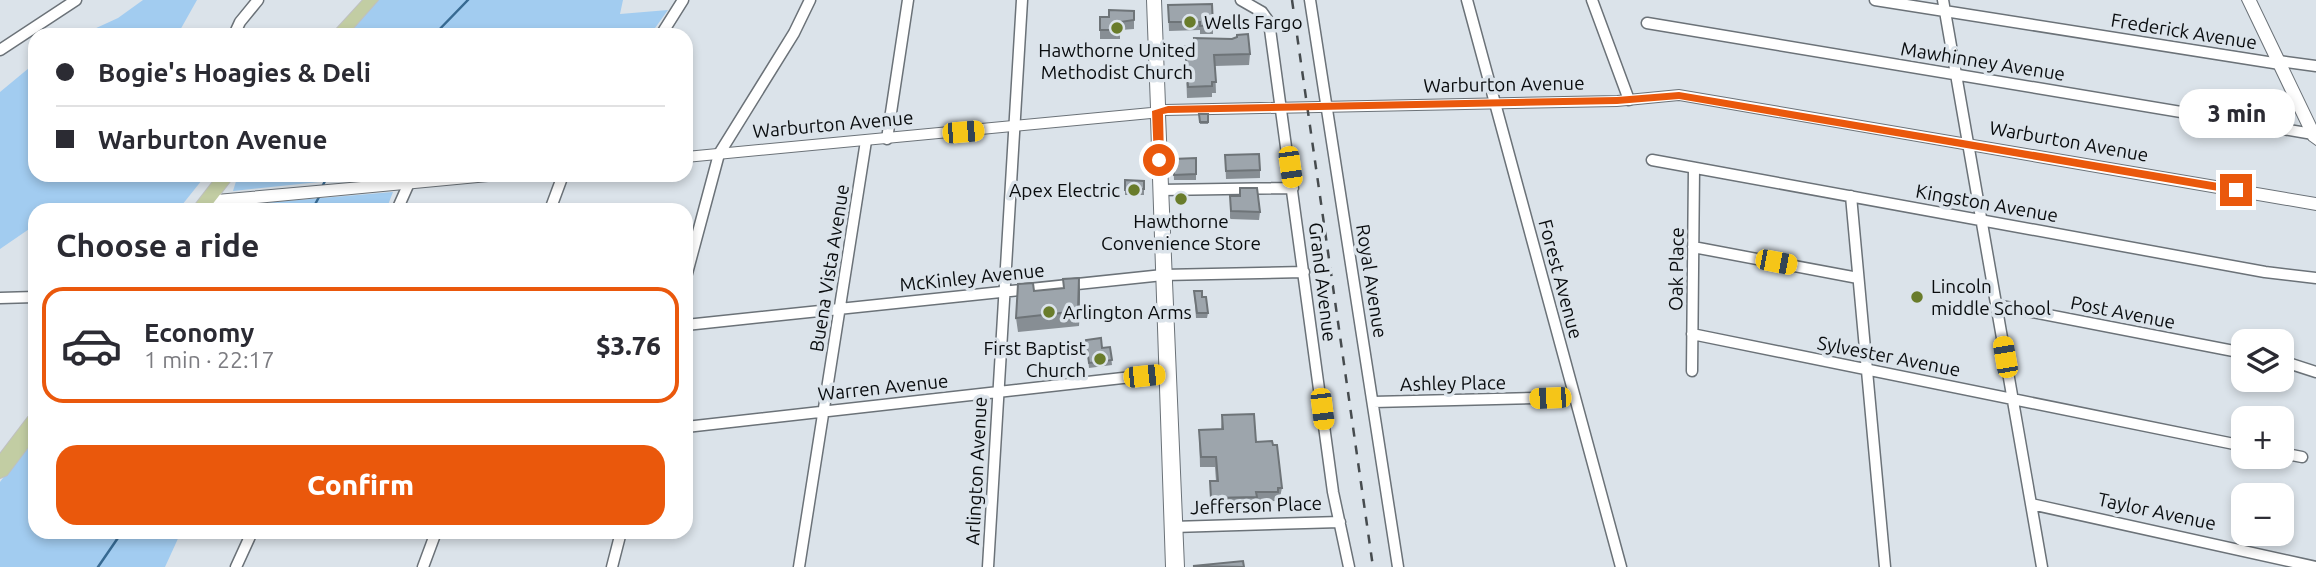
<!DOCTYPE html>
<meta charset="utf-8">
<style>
body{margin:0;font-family:Ubuntu,sans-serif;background:#f7f7f7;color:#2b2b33;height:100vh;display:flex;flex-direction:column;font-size:26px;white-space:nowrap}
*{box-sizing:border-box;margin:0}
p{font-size:23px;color:#7c7c81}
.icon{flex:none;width:38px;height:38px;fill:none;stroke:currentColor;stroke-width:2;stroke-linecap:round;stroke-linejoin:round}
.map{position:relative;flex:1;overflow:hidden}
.panel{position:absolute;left:28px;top:203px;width:665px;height:336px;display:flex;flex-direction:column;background:#fff;border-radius:21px;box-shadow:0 4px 10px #0003}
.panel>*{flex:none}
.top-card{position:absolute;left:28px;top:28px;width:665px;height:154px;border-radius:21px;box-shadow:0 4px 10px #0003;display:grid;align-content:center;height:154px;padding:0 28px;background:#fff}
.controls{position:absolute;left:2231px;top:329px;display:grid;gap:14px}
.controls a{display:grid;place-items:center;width:63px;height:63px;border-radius:14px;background:#fff;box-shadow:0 4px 10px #0003;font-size:35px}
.end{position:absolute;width:32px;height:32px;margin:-16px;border:9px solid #ea580c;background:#fff;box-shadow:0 0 0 4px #fff}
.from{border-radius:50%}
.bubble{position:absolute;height:49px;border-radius:21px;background:#fff;box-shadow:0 4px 10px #0003;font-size:23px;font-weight:800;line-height:49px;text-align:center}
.car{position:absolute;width:21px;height:42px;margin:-21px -10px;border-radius:9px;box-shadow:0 0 5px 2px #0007;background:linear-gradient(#f5c518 24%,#345 0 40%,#f5c518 0 76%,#345 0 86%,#f5c518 0)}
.top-card b{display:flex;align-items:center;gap:24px;height:66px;font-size:26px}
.top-card b+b{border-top:2px solid #e1e1e2}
.top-card i{width:18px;height:18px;background:#2b2b33}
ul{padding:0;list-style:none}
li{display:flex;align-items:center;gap:21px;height:116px;margin:0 14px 10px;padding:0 14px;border:4px solid transparent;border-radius:21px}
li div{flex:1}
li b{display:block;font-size:26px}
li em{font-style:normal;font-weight:800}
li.on{border-color:#ea580c}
li>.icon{width:63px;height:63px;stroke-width:1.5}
h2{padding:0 28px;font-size:32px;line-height:84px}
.primary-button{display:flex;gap:14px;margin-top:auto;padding:14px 28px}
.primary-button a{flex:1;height:80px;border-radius:21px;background:#ea580c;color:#fff;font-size:28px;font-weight:800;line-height:80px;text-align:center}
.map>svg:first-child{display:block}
</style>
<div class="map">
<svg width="2316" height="567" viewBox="0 0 2316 567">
<rect width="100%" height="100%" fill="#dbe3ea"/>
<path fill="#a2ccf0" d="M143,0H197L179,32L186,35H81L118,18Z
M377,0H623L620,14L668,10L650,35H344Z
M35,63V175H206L178,210H35V225L0,249V92Z
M238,175H387L233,191Z
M393,192L386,210H215L226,206Z
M35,435V532H181L165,567H0V482Z"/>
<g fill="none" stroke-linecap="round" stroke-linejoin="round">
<path stroke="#376a92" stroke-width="2.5" d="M434,35L468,0
M320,175L325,181L322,187
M312,210L319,197
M98,567L122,532"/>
<defs>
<path id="street" d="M1241,0L1262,12L1269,22L1333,492L1349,567
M1310,0L1398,567
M1467,0L1621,567
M1592,0L1629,100
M1875,0L2280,64
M1943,0L2042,567
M1647,23L2313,134
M234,35L240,22L258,0
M661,35L683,0
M0,50L76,0
M2279,61L2316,66
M887,139L908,0
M1652,160L2265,272L2316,278
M1160,190L1293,188
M1851,196L1885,567
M397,210L409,183
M550,210L563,175
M1693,247L1858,278
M686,277L719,154L794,33L810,0
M0,298L35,297
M1996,305L2244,353
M686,325L1163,275L1304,272
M1692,334L2244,446
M2282,361L2316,372
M1692,371L1694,168
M1373,402L1575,397
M686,427L1167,373
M2282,453L2302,457
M2031,504L2316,567
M1173,527L1340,522
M236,567L252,532
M423,567L436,532
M612,567L621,532
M799,567L866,141
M988,567L1022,0"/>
<path id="secondary" d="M1147,0H1161L1165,105L1617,96L1679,90L2316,198V210L1679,100L1617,106L1165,115L1184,567H1166L1151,118L686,162V152L1151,108Z
M2242,0H2256L2316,125V145L2309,140Z
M440,175H506L499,180L205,208L198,202L205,196Z"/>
<path id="primary" d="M363,0H378L347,35H331Z
M218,175H235L208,210H191Z
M35,415V438L7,475L0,478V454L28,417Z"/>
</defs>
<use href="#street" stroke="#6b7278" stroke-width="13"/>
<use href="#secondary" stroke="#6b7278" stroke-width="2"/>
<use href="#primary" stroke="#bfc0c0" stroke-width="2"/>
<use href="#street" stroke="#fff" stroke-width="10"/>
<use href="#secondary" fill="#fff" fill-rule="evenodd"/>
<use href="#primary" fill="#c2cda3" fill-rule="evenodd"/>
<path stroke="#464b4e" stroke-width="2.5" stroke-dasharray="9 9" stroke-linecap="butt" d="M1292,0L1373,567"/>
</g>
<path fill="#878e94" d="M1168,5L1213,25V34H1200V30L1169,31Z
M1134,11V29L1120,30V39H1100V17H1109Z
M1194,38L1250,54L1249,65L1215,66L1216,93H1212V97L1187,98L1185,46H1194Z
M1199,114H1208V124H1200Z
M1225,155L1260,170V178L1226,179Z
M1173,159L1196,174V180H1174Z
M1125,180L1144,181V195H1125Z
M1240,188L1260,212L1259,220L1230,219V196H1239Z
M1079,278L1080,293L1079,326L1018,332L1016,318L1034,291L1064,288Z
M1194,291L1202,297L1208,313L1207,318H1196Z
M1086,340L1102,348L1110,347L1112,365L1089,368Z
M1222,415L1256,442L1282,488L1280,497L1277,498L1276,501L1256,502L1255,506L1211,507L1210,481H1216L1215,467H1200L1199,430L1221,429Z"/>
<path fill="#6e7478" d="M1079,278L1080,293L1079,326L1078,311Z"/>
<path fill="#9da5ac" stroke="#6e7478" stroke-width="2" d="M1212,4L1213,25L1200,26V22H1169L1168,5Z
M1109,10L1134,11V20L1120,22V30H1100V17H1109Z
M1248,34L1250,54L1214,55L1216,82H1212V86L1188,87L1185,46H1195L1194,38L1232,39L1237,37V35Z
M1199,114H1208V122H1200Z
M1259,154L1260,170L1226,171L1225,155Z
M1196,158V174L1174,175L1173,159Z
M1125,180L1144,181V189L1125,190Z
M1240,188H1257L1260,212L1231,211L1230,196H1240Z
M1079,278L1078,311L1016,318L1018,284L1033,283L1034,291L1064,288L1063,279Z
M1194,291H1202V297H1206L1208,313H1197Z
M1101,338L1102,348L1110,347L1112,360L1089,363L1086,340Z
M1254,414L1256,442L1272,441L1273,445H1277L1282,488H1278V492H1256L1257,497L1211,498L1210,481H1218L1216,457H1201L1199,430L1223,429L1222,415Z
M1243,561L1244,567L1193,566Z"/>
<path fill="#ea580c" d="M1679,92L2236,186L2241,190L2236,194L1679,99L1617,104L1168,113L1163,114L1164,160L1159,164L1154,160L1152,111L1168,106L1617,97Z"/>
<g fill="#697c2b" stroke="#dbe3ea" stroke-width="2.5">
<circle cx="1190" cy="22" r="7"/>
<circle cx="1117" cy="28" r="7"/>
<circle cx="1134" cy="190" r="7"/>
<circle cx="1181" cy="199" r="7"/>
<circle cx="1917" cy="297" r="7"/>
<circle cx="1049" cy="312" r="7"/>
<circle cx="1100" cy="359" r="7"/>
</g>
<g text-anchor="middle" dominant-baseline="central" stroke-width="7" stroke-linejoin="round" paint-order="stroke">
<g font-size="19" fill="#090c0e" stroke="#dbe3ea" text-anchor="start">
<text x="1204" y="22">Wells Fargo</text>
<text x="1117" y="50" text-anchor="middle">Hawthorne United<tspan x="1117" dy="22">Methodist Church</tspan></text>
<text x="1120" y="190" text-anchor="end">Apex Electric</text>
<text x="1181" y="221" text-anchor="middle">Hawthorne<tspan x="1181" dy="22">Convenience Store</tspan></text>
<text x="1931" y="286">Lincoln<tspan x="1931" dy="22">middle School</tspan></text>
<text x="1063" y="312">Arlington Arms</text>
<text x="1086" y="348" text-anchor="end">First Baptist<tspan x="1086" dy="22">Church</tspan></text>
</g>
<g font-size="19" fill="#090c0e" stroke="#dbe3ea">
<text transform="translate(2184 31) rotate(9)">Frederick Avenue</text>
<text transform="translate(1983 61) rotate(9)">Mawhinney Avenue</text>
<text transform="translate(1504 84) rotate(-1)">Warburton Avenue</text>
<text transform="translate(833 124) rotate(-5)">Warburton Avenue</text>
<text transform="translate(2069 141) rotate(10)">Warburton Avenue</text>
<text transform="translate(1987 203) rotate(10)">Kingston Avenue</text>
<text transform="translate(829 268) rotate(-81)">Buena Vista Avenue</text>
<text transform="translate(1676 269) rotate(-89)">Oak Place</text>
<text transform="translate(972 277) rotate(-6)">McKinley Avenue</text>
<text transform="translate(1561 279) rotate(75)">Forest Avenue</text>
<text transform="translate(1372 281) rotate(81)">Royal Avenue</text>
<text transform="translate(1323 282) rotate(83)">Grand Avenue</text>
<text transform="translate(2123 312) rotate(11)">Post Avenue</text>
<text transform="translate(1889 356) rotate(11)">Sylvester Avenue</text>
<text transform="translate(1453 383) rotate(-1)">Ashley Place</text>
<text transform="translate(883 387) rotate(-6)">Warren Avenue</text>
<text transform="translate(976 471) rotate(-87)">Arlington Avenue</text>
<text transform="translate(1256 505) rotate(-2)">Jefferson Place</text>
<text transform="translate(2157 511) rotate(12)">Taylor Avenue</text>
</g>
</g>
</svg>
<div class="controls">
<a><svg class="icon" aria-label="layers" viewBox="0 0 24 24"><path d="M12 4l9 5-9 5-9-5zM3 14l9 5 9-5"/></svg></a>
<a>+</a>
<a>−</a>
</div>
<i class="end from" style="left:1159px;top:160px"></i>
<i class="end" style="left:2236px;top:190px"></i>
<div class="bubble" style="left:2179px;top:89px;width:116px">3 min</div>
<i class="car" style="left:963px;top:132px;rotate:85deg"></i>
<i class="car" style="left:1290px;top:167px;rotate:172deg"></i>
<i class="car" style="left:1776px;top:262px;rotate:101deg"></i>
<i class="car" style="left:2005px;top:357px;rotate:350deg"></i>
<i class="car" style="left:1144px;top:376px;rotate:84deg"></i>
<i class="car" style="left:1550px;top:398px;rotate:268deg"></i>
<i class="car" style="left:1322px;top:409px;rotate:173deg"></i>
<div class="top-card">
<b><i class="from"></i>Bogie's Hoagies &amp; Deli</b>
<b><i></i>Warburton Avenue</b>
</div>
<section class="panel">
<h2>Choose a ride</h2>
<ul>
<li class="on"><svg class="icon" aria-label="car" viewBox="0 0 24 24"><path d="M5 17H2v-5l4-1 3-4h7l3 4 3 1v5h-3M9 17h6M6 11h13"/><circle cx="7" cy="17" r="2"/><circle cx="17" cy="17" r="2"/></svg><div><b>Economy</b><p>1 min · 22:17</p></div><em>$3.76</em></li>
</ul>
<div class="primary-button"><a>Confirm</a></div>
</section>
</div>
